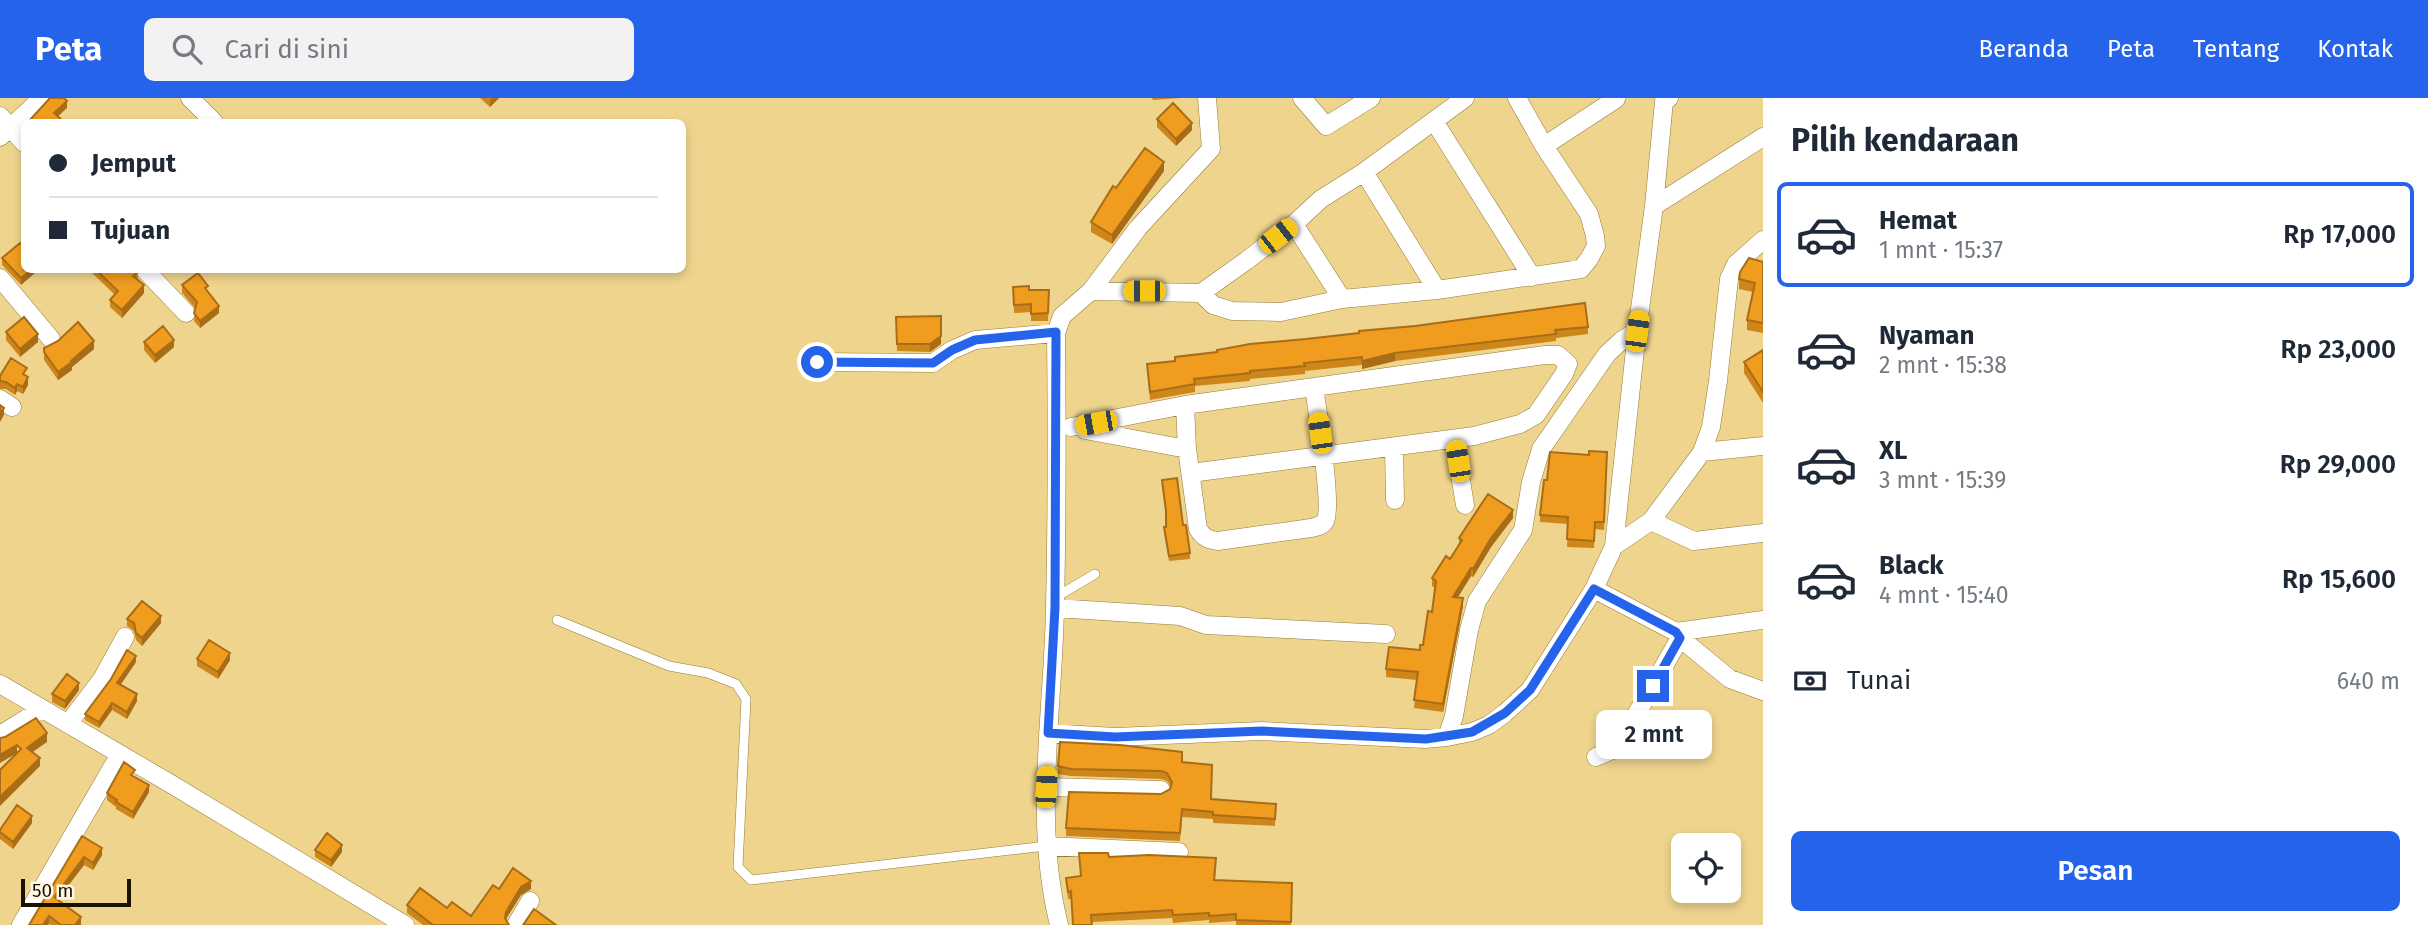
<!DOCTYPE html>
<html lang="id">
<meta charset="utf-8">
<style>
body{margin:0;font-family:"Fira Sans",sans-serif;background:#f2f2f3;color:#1f2937;height:100vh;display:flex;flex-direction:column;font-size:26px;white-space:nowrap}
*{box-sizing:border-box;margin:0}
p{font-size:23px;color:#747a83}
.icon{flex:none;width:38px;height:38px;fill:none;stroke:currentColor;stroke-width:2;stroke-linecap:round;stroke-linejoin:round}
.map{position:relative;flex:1;overflow:hidden}
.sheet{display:flex;flex-direction:column;background:#fff;width:665px}
.sheet>*{flex:none}
.guide{position:absolute;left:21px;top:21px;width:665px;height:154px;border-radius:10px;box-shadow:0 4px 10px #0003;display:grid;align-content:center;height:154px;padding:0 28px;background:#fff}
.controls{position:absolute;left:1671px;top:735px;display:grid;gap:14px}
.controls a{display:grid;place-items:center;width:70px;height:70px;border-radius:10px;background:#fff;box-shadow:0 4px 10px #0003;font-size:35px}
.scale{position:absolute;left:21px;bottom:18px;width:110px;box-sizing:border-box;padding-left:7px;border:4px solid #1b1100;border-top:0;font-size:19px;line-height:24px;white-space:nowrap;color:#1b1100;-webkit-text-stroke:5px #fff7e3;paint-order:stroke}
.end{position:absolute;width:32px;height:32px;margin:-16px;border:9px solid #2563eb;background:#fff;box-shadow:0 0 0 4px #fff}
.from{border-radius:50%}
.bubble{position:absolute;height:49px;border-radius:10px;background:#fff;box-shadow:0 4px 10px #0003;font-size:23px;font-weight:600;line-height:49px;text-align:center}
.car{position:absolute;width:21px;height:42px;margin:-21px -10px;border-radius:9px;box-shadow:0 0 5px 2px #0007;background:linear-gradient(#f5c518 24%,#345 0 40%,#f5c518 0 76%,#345 0 86%,#f5c518 0)}
.guide b{display:flex;align-items:center;gap:24px;height:66px;font-size:26px}
.guide b+b{border-top:2px solid #e0e1e3}
.guide i{width:18px;height:18px;background:#1f2937}
ul{padding:0;list-style:none}
li{display:flex;align-items:center;gap:21px;height:105px;margin:0 14px 10px;padding:0 14px;border:4px solid transparent;border-radius:10px}
li div{flex:1}
li b{display:block;font-size:26px}
li em{font-style:normal;font-weight:600}
li.selected{border-color:#2563eb}
li>.icon{width:63px;height:63px;stroke-width:1.5}
h2{padding:0 28px;font-size:32px;line-height:84px}
.pay{display:flex;align-items:center;gap:18px;height:77px;padding:0 28px;font-size:26px}
.pay p{margin-inline-start:auto}
.primary-button{display:flex;gap:14px;margin-top:auto;padding:14px 28px}
.primary-button a{flex:1;height:80px;border-radius:10px;background:#2563eb;color:#fff;font-size:28px;font-weight:600;line-height:80px;text-align:center}
header{display:flex;align-items:center;gap:42px;box-sizing:border-box;height:98px;padding:0 35px;background:#2563eb;color:#fff}
header strong{font-size:33px}
nav{display:flex;gap:38px;margin-inline-start:auto;font-size:24px}
.search{width:490px;height:63px;background:#f2f2f3;display:flex;align-items:center;gap:18px;box-sizing:border-box;padding:0 24px;border-radius:10px;color:#747a83;font-size:26px}
main{display:flex;flex:1;min-height:0}
.map>svg:first-child{display:block}
</style>
<header>
<strong>Peta</strong>
<div class="search"><svg class="icon" aria-label="search" viewBox="0 0 24 24"><circle cx="10" cy="10" r="6"/><path d="M15 15l6 6"/></svg>Cari di sini</div>
<nav><a>Beranda</a><a>Peta</a><a>Tentang</a><a>Kontak</a></nav>
</header>
<main>
<div class="map">
<svg width="1763" height="827" viewBox="0 0 1763 827">
<rect width="100%" height="100%" fill="#efd48e"/>
<g fill="none" stroke-linecap="round" stroke-linejoin="round">
<defs>
<path id="service" d="M1056,499L1095,476
M557,522L669,568L708,575L736,586L746,601L738,769L751,782L1046,748"/>
<path id="minor" d="M190,0L214,24
M1302,0L1326,28L1371,0
M0,18L24,45
M1434,23L1532,179
M0,39L42,0
M1544,48L1616,1
M1364,74L1437,192
M1654,108L1763,39
M1294,126L1342,201
M145,172L186,215
M0,180L51,241
M1091,193L1201,195L1246,163L1294,126L1321,101L1364,74L1465,0
M1201,195L1213,207L1232,213L1281,214L1342,201L1437,192L1581,171L1589,161L1596,148L1595,138L1589,116L1544,48L1517,0
M817,264L933,265L952,252L975,242L1056,235
M0,301L12,309
M1185,307L1187,351L1198,431C1203,439 1208,442 1218,443L1311,430C1316,429 1322,428 1325,423C1333,410 1317,310 1314,289
M1071,329L1185,307L1545,257H1558L1568,266L1564,276L1536,317L1520,326L1474,338L1191,375
M1085,332L1187,351
M1454,341L1465,407
M1394,349L1395,402
M1702,354L1763,348
M1651,423L1694,443L1763,435
M1614,448L1651,423L1702,354L1711,329L1718,283L1729,181L1736,166L1763,142
M1594,491L1676,534L1680,540L1730,581L1763,593
M1055,510L1180,518L1206,527L1386,536
M1676,534L1763,522
M0,586L171,686L405,827
M68,626L102,581L125,539
M1048,635L1115,639L1262,633L1425,641L1447,639L1454,618L1469,532L1477,503L1523,432L1531,384L1541,351L1607,256L1621,243L1637,233L1654,108L1664,3L1669,0
M0,637L42,611
M1447,639L1472,634L1489,627L1505,615L1530,592L1594,491L1614,448L1637,233
M1596,659L1612,652L1625,636L1680,540
M1046,689L1161,692
M1046,748L1179,754
M21,827L120,656
M516,827L530,803
M1059,827C1033,723 1053,616 1055,510C1057,418 1057,326 1056,235L1062,218L1091,193L1138,130L1211,51L1207,0"/>
</defs>
<use href="#service" stroke="#947b36" stroke-width="10"/>
<use href="#minor" stroke="#947b36" stroke-width="19"/>
<use href="#service" stroke="#fff" stroke-width="9"/>
<use href="#minor" stroke="#fff" stroke-width="18"/>
</g>
<path fill="#ce861b" d="M480,0H499L490,9Z
M1152,0H1181L1153,2Z
M1157,21L1192,32L1176,48L1157,29Z
M1164,73L1112,146L1091,134V124L1116,90Z
M2,160L37,172V173L21,187L2,167Z
M1763,164V235L1747,232V222L1753,194L1739,191V181Z
M89,172H137L138,181L144,195L122,220L110,209V202L115,197Z
M182,187L208,194L219,215L200,230L194,223L195,210L182,195Z
M1013,189L1029,192H1049L1048,223H1031V214L1014,215Z
M896,219L941,246L930,254L897,253Z
M1588,229V236L1556,240V243L1395,263L1362,271V267L1305,273V276L1250,281V283L1195,288V294L1150,302L1147,266Z
M6,234L38,244L20,259L6,242Z
M144,244L174,249L155,265L144,252Z
M44,250L94,251L72,269V272L58,282L44,262Z
M1763,252V305L1744,275V264Z
M27,277V278L28,287L23,296L17,293L15,297L6,291H0V278Z
M1607,354L1604,432L1595,431L1594,450L1567,449L1568,426L1540,424V417L1589,357Z
M1162,382L1183,427L1190,455V461L1169,463L1164,435V429H1166V419Z
M1513,420L1491,449L1473,479L1471,478L1458,499L1463,508L1443,614L1414,610L1417,582L1386,579V571L1420,552L1423,547L1432,514L1435,490L1432,488V480L1450,461L1459,446V440Z
M127,521L161,525L142,548L136,542L134,533L127,528Z
M197,561L230,562L218,581L197,568Z
M136,564L120,587L137,603L127,621L112,612L99,630L85,622V616Z
M79,592L65,611L52,604V596Z
M1182,664L1211,701L1276,713L1275,728L1213,725V721L1182,719L1180,743L1066,738V730L1161,696L1170,691L1171,689L1167,683L1161,681L1071,678L1058,676V668Z
M135,679L149,694L133,721L116,711V709L107,702V695Z
M32,725L13,751L0,741V732Z
M82,738L102,757L93,772L84,767L58,801L81,826V827H51L49,826L31,825Z
M315,752L342,754L331,769L315,759Z
M1109,759L1216,767L1215,782L1292,785L1291,827H1236V823L1209,825V822L1173,825L1172,820L1092,824L1071,801H1068L1066,780L1080,778Z
M499,791H531L521,797L506,821L509,827H423L407,815V807L447,810L471,818Z"/>
<path fill="#a86d16" d="M492,0H499L490,9V2Z
M67,3V10L54,22V15Z
M1192,25V32L1176,48V41Z
M1164,64V73L1112,146V137Z
M31,172H37V173L21,187V180Z
M144,187V195L122,220V212Z
M219,208V215L200,230V223Z
M38,236V244L20,259V251Z
M941,238V246L930,254V246Z
M174,242V249L155,265V257Z
M94,243V251L72,269V272L58,282V274Z
M1395,255V263L1362,271V263Z
M28,279V287L23,296V289Z
M17,286V293L15,297V290Z
M4,310V317L0,324V316Z
M1513,412V420L1491,449L1473,479V471L1491,440Z
M1471,470V478L1453,507V499Z
M1463,500V508L1443,614V606Z
M161,518V525L142,548V540Z
M230,555V562L218,581V574Z
M136,558V564L117,592V585Z
M79,585V592L65,611V603Z
M137,596V603L127,621V614Z
M112,605V612L99,630V624Z
M47,635V644L27,658V650Z
M17,647V655L0,665V657Z
M40,660V668L0,708V699Z
M149,687V694L133,721V714Z
M32,718V725L13,751V744Z
M342,747V754L331,769V762Z
M102,750V757L93,772V765Z
M84,759V767L54,806V799Z
M531,783V791L521,797L506,821L505,827L506,814L521,789Z
M49,818V826L48,827H43Z
M81,819V827H75Z"/>
<path fill="#f09c1f" stroke="#a86d16" stroke-width="2" d="M50,0H64L67,3L54,15L64,24H28Z
M1173,5L1192,25L1176,41L1157,21Z
M1145,50L1164,64L1112,137L1091,124L1113,88L1116,90Z
M20,145L24,151V172H31L21,180L2,160Z
M1749,160L1763,164V225L1747,222L1755,185L1739,181L1740,174Z
M96,172H137L138,174L133,178L144,187L122,212L110,202L118,193Z
M198,175L208,188L205,190L219,208L200,223L194,215L197,204L182,187Z
M1029,188V192H1049L1048,215L1031,216V206L1014,207L1013,189Z
M1585,205L1588,229L1555,232L1556,236L1395,255L1362,263V259L1304,265L1305,268L1250,273V275L1194,281L1195,286L1150,294L1147,266L1175,263V259L1217,254V252L1250,246L1306,241L1359,235V233L1415,228Z
M941,218V238L930,246H897L896,219Z
M24,219L38,236L20,251L6,234Z
M78,224L94,243L71,263L72,264L58,274L44,254V250L58,243Z
M163,228L174,242L155,257L144,244Z
M1763,252V294L1744,264Z
M11,260L27,270L23,276L28,279L23,289L17,286L15,290L6,284L0,283V278Z
M0,307L4,310L0,316Z
M1589,353L1607,354L1604,424H1595L1594,443L1567,441L1568,419L1540,417L1544,382H1547L1550,354L1589,357Z
M1177,380L1183,427H1186L1190,455L1169,458L1164,429H1166V413L1162,382Z
M1488,396L1513,412L1491,440L1473,471L1471,470L1453,499L1463,500L1443,606L1414,602L1418,574L1386,571L1389,549L1420,552V547H1423L1428,513L1432,514L1436,483L1432,480L1446,458L1450,461L1462,442L1459,440Z
M142,503L161,518L142,540L136,535L134,525L127,521Z
M209,542L230,555L218,574L197,561Z
M127,552L136,558L117,585L137,596L127,614L112,605L99,624L85,616L111,581Z
M67,576L79,585L65,603L52,596Z
M36,620L47,635L27,650L40,660L0,699V672L21,651L17,647L0,657V640L5,639Z
M1060,644L1120,647L1182,654V664L1212,667L1211,701L1276,706L1275,721L1213,717V714L1182,711L1180,735L1066,730L1069,694L1161,696L1170,691L1172,684L1167,675L1161,673L1071,671L1058,668Z
M124,664L135,672L131,677L149,687L133,714L116,704L117,702L107,695Z
M17,707L32,718L13,744L0,734V732Z
M327,735L342,747L331,762L315,752Z
M82,738L102,750L93,765L84,759L54,799L81,819L75,827H61L49,818L43,827H29Z
M1079,755H1108L1109,759L1149,757L1216,760L1214,782L1292,785L1291,824L1236,822V816L1209,818V815L1173,817L1172,812L1091,817L1092,827H1073L1071,793L1068,794L1066,780L1081,778Z
M513,770L531,783L521,789L506,814L505,820L509,827H433L407,807L420,790L447,810L452,804L471,818L493,787L499,791Z
M534,811L556,827H523Z"/>
<g fill="none" stroke-linecap="round" stroke-linejoin="round">
<path stroke="#2563eb" stroke-width="9" d="M817,264L933,265L952,252L975,242L1056,234L1055,510L1048,635L1115,639L1262,633L1426,641L1472,634L1505,615L1530,592L1594,491L1676,534L1680,540L1653,588"/>
</g>
</svg>
<div class="controls">
<a><svg class="icon" aria-label="locate" viewBox="0 0 24 24"><circle cx="12" cy="12" r="6"/><path d="M12 2v4M12 18v4M2 12h4M18 12h4"/></svg></a>
</div>
<div class="scale">50 m</div>
<i class="end from" style="left:817px;top:264px"></i>
<i class="end" style="left:1653px;top:588px"></i>
<div class="bubble" style="left:1596px;top:612px;width:116px">2 mnt</div>
<i class="car" style="left:1278px;top:138px;rotate:52deg"></i>
<i class="car" style="left:1144px;top:193px;rotate:270deg"></i>
<i class="car" style="left:1637px;top:233px;rotate:8deg"></i>
<i class="car" style="left:1096px;top:325px;rotate:260deg"></i>
<i class="car" style="left:1320px;top:335px;rotate:352deg"></i>
<i class="car" style="left:1458px;top:363px;rotate:351deg"></i>
<i class="car" style="left:1046px;top:689px;rotate:3deg"></i>
<div class="guide">
<b><i class="from"></i>Jemput</b>
<b><i></i>Tujuan</b>
</div>
</div>
<section class="sheet">
<h2>Pilih kendaraan</h2>
<ul>
<li class="selected"><svg class="icon" aria-label="car" viewBox="0 0 24 24"><path d="M5 17H2v-5l4-1 3-4h7l3 4 3 1v5h-3M9 17h6M6 11h13"/><circle cx="7" cy="17" r="2"/><circle cx="17" cy="17" r="2"/></svg><div><b>Hemat</b><p>1 mnt · 15:37</p></div><em>Rp 17,000</em></li>
<li><svg class="icon" aria-label="car" viewBox="0 0 24 24"><path d="M5 17H2v-5l4-1 3-4h7l3 4 3 1v5h-3M9 17h6M6 11h13"/><circle cx="7" cy="17" r="2"/><circle cx="17" cy="17" r="2"/></svg><div><b>Nyaman</b><p>2 mnt · 15:38</p></div><em>Rp 23,000</em></li>
<li><svg class="icon" aria-label="car" viewBox="0 0 24 24"><path d="M5 17H2v-5l4-1 3-4h7l3 4 3 1v5h-3M9 17h6M6 11h13"/><circle cx="7" cy="17" r="2"/><circle cx="17" cy="17" r="2"/></svg><div><b>XL</b><p>3 mnt · 15:39</p></div><em>Rp 29,000</em></li>
<li><svg class="icon" aria-label="car" viewBox="0 0 24 24"><path d="M5 17H2v-5l4-1 3-4h7l3 4 3 1v5h-3M9 17h6M6 11h13"/><circle cx="7" cy="17" r="2"/><circle cx="17" cy="17" r="2"/></svg><div><b>Black</b><p>4 mnt · 15:40</p></div><em>Rp 15,600</em></li>
</ul>
<div class="pay"><svg class="icon" aria-label="cash" viewBox="0 0 24 24"><path d="M3 7h18v10H3z"/><circle cx="12" cy="12" r="2"/></svg>Tunai<p>640 m</p></div>
<div class="primary-button"><a>Pesan</a></div>
</section>
</main>
